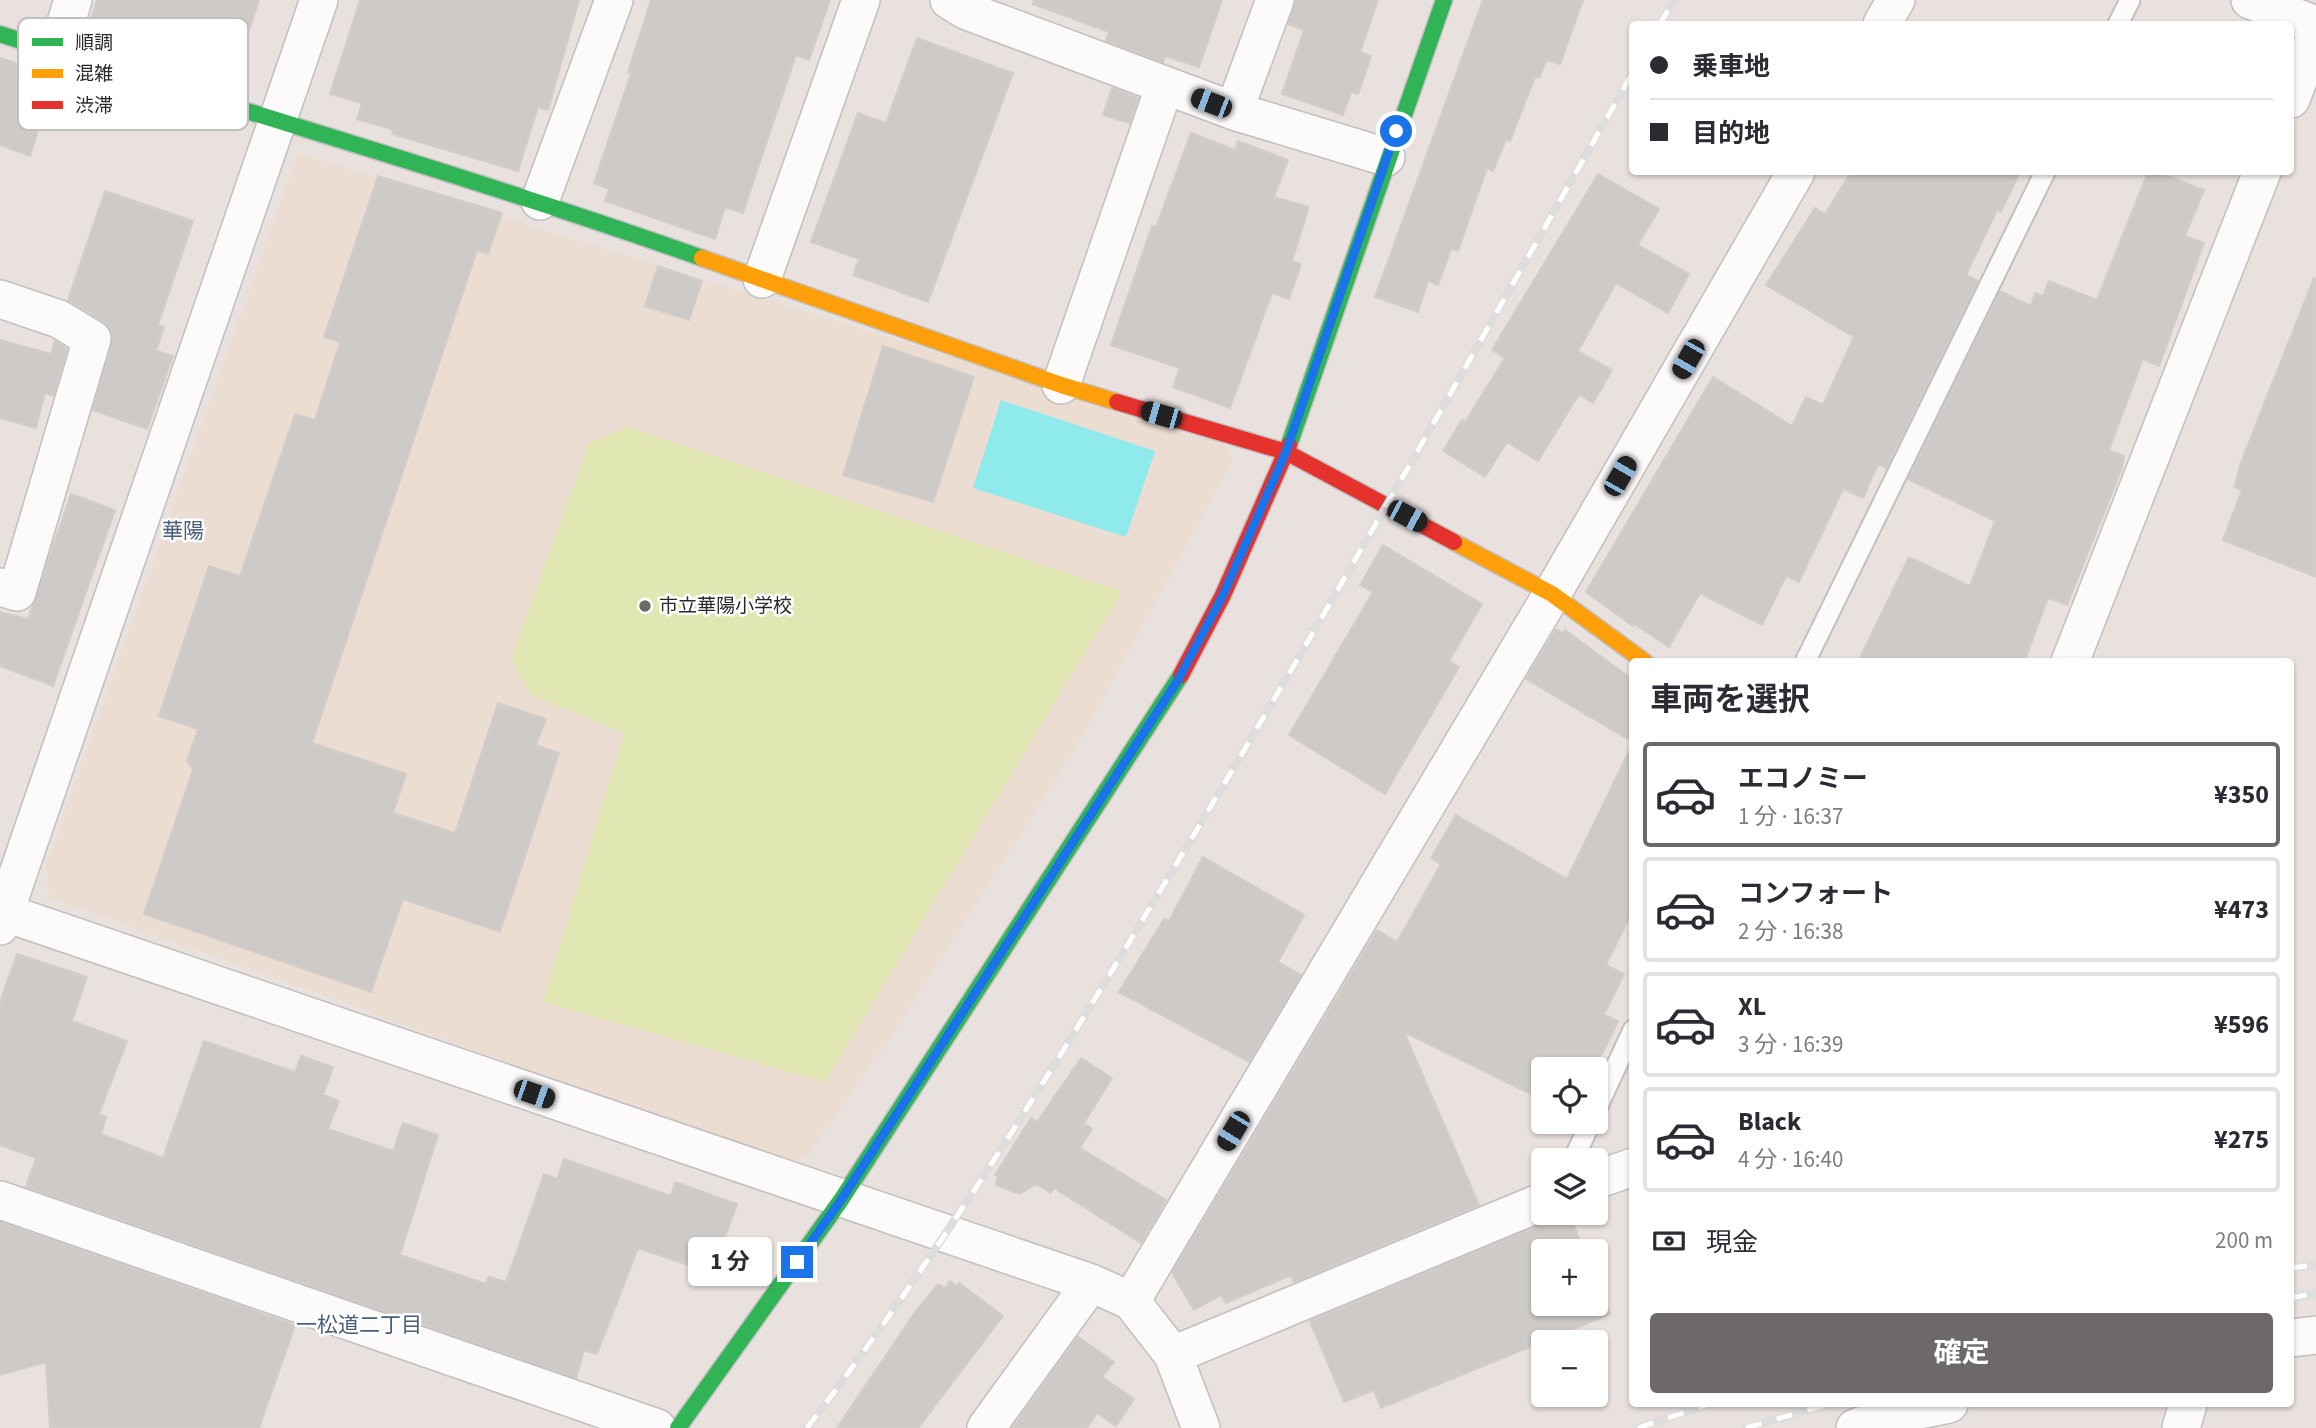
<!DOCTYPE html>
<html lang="ja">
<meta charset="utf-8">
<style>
body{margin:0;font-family:"Source Sans 3","Noto Sans JP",sans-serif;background:#f2f2f3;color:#2b2b33;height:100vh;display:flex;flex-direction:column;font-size:26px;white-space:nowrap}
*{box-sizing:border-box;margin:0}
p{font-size:23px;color:#7c7c81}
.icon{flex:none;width:38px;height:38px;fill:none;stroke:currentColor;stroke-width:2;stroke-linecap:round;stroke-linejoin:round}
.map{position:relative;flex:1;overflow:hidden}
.drawer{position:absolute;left:1629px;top:658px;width:665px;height:749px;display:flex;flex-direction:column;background:#fff;border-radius:7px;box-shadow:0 2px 5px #0004}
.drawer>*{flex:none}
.guide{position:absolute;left:1629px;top:21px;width:665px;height:154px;border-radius:7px;box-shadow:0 2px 5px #0004;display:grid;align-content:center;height:154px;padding:0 21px;background:#fff}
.buttons{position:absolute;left:1531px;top:1057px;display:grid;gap:14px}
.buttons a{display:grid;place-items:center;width:77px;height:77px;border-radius:7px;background:#fff;box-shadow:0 2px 5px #0004;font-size:35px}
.end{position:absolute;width:32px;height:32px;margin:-16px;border:9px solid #1a73e8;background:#fff;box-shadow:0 0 0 4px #fff}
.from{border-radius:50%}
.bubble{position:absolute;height:49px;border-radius:7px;background:#fff;box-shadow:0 2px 5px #0004;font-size:23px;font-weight:700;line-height:49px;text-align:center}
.car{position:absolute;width:21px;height:42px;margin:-21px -10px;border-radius:9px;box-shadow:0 0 5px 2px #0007;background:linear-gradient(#222 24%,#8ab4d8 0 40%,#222 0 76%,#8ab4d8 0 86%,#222 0)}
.guide b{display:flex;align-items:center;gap:24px;height:66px;font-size:26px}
.guide b+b{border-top:2px solid #e1e1e2}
.guide i{width:18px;height:18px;background:#2b2b33}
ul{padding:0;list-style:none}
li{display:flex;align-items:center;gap:21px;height:105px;margin:0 14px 10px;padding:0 7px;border:4px solid #e1e1e2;border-radius:7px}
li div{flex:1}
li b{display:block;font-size:26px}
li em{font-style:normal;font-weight:700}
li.selected{border-color:#6c6968}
li>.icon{width:63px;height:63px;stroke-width:1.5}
h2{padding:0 21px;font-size:32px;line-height:84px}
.pay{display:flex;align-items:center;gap:18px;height:77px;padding:0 21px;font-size:26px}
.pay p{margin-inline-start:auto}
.button{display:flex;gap:14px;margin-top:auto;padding:14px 21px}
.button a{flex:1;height:80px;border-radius:7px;background:#6c6968;color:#fff;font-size:28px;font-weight:700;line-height:80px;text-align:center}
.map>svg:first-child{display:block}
</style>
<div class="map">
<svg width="2316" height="1428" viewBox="0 0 2316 1428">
<rect width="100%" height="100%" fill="#e8e1de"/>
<path fill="#ebddd2" d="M298,153L1226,443L1233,460L1074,751L894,1032L807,1157L791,1164L49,897L46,865Z"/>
<path fill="#e1e7b3" d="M628,427L1122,591L825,1082L543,1002L624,733L530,695L511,659L589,443Z"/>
<path fill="#8feaeb" d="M1001,400L1155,451L1126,537L973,488Z"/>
<path fill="#cecac7" stroke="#d3cdca" stroke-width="2" d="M97,0H259L230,85L178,67L179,63L87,34Z
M360,0H579L548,110L538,107L518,171L392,134L394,130L357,119L362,103L330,94Z
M651,0H830L809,60L796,55L743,213L725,207L715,239L605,201L609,189L594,183L631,73L628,72Z
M1034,0H1222L1199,67L1165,56L1163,62L1106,41L1109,32L1033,4Z
M1295,0H1378L1360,52L1371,56L1358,94L1351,92L1343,115L1282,94L1304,30L1288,24Z
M1483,0H1583L1560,64L1547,60L1539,78L1535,77L1510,141L1506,139L1493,171L1487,168L1458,251L1451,249L1438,285L1428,281L1418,312L1375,297Z
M917,38L1013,73L928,302L853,275L859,259L811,242L858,113L886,123Z
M0,58L55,76L30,156L0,145Z
M1112,88L1138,98L1130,123L1103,115Z
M1191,133L1235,150L1238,141L1288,160L1274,197L1309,207L1292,261L1301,264L1289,299L1272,293L1230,408L1173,387L1180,368L1111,345L1152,226L1156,227Z
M1851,172H2020L2001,212L1997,210L1966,275L1978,281L1886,468L1878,464L1863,498L1843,489L1799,582L1786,576L1762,625L1700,593L1669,647L1633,623V626L1586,592L1713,377L1792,426L1806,397L1823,405L1854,337L1766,285L1815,208L1825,214Z
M2148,172H2158L2204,190L2185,236L2204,243L2159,366L2143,359L2109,450L2124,456L2122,468L2067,605L2048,598L2024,662H1858L1909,557L1970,586L1995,521L1908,479L2000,291L2031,306L2035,293L2043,296L2049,281L2097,300Z
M1598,174L1659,209L1638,245L1689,274L1668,313L1616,283L1578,351L1612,370L1593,403L1579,394L1538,461L1507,442L1485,477L1443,451L1462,420L1465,422L1505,358L1492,350Z
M378,176L502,213L488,254L477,250L312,743L406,774L393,813L455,833L498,703L546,719L536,745L559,753L500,932L403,899L371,992L144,914L193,770L187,761L198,729L159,716L209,566L240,576L295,414L315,420L340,342L324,337Z
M105,191L193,221L158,325L164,327L156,351L173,356L147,429L93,410L113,335L103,321L68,300Z
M658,266L702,281L689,320L645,306Z
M2314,278L2316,279V577L2223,540L2242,490L2235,487L2240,465Z
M0,340L51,354L55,341L67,349L53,396L45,393L36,428L0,418Z
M883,346L974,377L933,502L843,475Z
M71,494L115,510L53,686L0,666V612L28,619Z
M1383,545L1482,604L1449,661L1459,667L1385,794L1289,735L1373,592L1360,585Z
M1556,629L1563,633L1565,630L1633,680V742L1526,679Z
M1633,743V910L1606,965L1624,974L1604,1015L1618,1021L1595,1069H1544V1089L1539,1098L1404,1032L1479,1205L1294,1282L1291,1275L1226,1303L1221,1295L1194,1310L1172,1273L1377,930L1397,942L1441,864L1431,858L1456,815L1567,879Z
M1203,857L1304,915L1278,962L1301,975L1249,1062L1119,992L1164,919L1169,921Z
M17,954L87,977L72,1021L127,1041L99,1114L106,1117L101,1134L163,1158L204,1041L295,1072L301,1056L333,1067L323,1095L339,1101L328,1129L393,1151L403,1123L438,1135L400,1255L486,1284L489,1277L506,1282L544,1174L557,1179L564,1159L671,1196L675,1182L737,1204L721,1248L697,1240L688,1265L638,1248L597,1354L584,1350L576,1378L26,1187L36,1158L0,1145V1002Z
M1081,1058L1112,1078L1084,1123L1092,1129L1080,1148L1166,1200L1141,1243L1054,1188L1051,1193L1036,1184L1020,1194L995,1185L998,1177L995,1175L1031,1118L1037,1122Z
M1569,1213L1584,1251H1544V1304H1596V1280L1610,1314L1381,1408L1374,1390L1344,1402L1310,1321Z
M0,1222L295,1325L259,1428H50L46,1362L0,1375Z
M950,1281L957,1286L959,1283L1003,1316L918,1428H837L915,1312L938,1284L945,1288Z
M1078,1337L1114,1362L1102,1377L1134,1399L1116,1426L1097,1413L1087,1428H1012Z"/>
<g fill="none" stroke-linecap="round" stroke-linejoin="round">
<defs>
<path id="lane" d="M2118,24L2130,0
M1805,662L2045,172
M1596,1110L1633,1030
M1573,1160L1591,1122"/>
<path id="street" d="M949,0L967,11L1234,111L1386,157
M2250,0L2316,25
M1882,24L1896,0
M57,52L73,0
M2291,99L2316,34
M1234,111L1275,0
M540,201L614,0
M762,279L861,0
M0,299L59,319L92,339L17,592L0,587
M1061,385L1165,85
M2070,662L2262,172
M0,911L1091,1283L1131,1301L1173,1355L1201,1428
M0,926L319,0
M1596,1180L1633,1167
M0,1200L657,1428
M1131,1301L1552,594L1796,172
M2291,1338L2316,1335
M1173,1355L1544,1201
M986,1428L1091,1283
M1855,1428L1884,1417L1949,1404
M2181,1428L2188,1404"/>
<path id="fast" d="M0,34C234,109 470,176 702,258
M1289,445L1444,0
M678,1428L841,1200L1181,675"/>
<path id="slow" d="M702,258L1061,385L1117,402
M1454,542L1552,594L1645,662"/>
<path id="jam" d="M1117,402L1286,452L1454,542
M1181,675L1223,595L1289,445"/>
</defs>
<use href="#lane" stroke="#c1bfc0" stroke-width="23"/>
<use href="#street" stroke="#c1bfc0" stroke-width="40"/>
<use href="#fast" stroke="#c1bfc0" stroke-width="19"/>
<use href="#slow" stroke="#c1bfc0" stroke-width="19"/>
<use href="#jam" stroke="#c1bfc0" stroke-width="19"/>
<use href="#lane" stroke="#fcfafa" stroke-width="19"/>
<use href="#street" stroke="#fcfafa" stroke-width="37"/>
<use href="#fast" stroke="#30b455" stroke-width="16"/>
<use href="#slow" stroke="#ff9f0a" stroke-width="16"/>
<use href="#jam" stroke="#e5322d" stroke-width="16"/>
<defs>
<path id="rail" d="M1660,24L1674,0
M2291,1268L2316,1265
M2291,1298L2316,1293
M807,1428C939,1255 1054,1068 1166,881C1327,614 1479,343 1633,72
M1638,1428L1709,1404
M1746,1428L1829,1404"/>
</defs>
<use href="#rail" stroke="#ddddde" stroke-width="8"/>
<use href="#rail" stroke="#fff" stroke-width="5" stroke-dasharray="16" stroke-linecap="butt"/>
</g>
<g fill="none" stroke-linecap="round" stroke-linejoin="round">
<path stroke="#1a73e8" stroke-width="9" d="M797,1262L841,1200L1178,680L1223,595L1286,452L1396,131"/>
</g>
<circle fill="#6c6968" stroke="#fff" stroke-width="2.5" cx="645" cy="606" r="7"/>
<g text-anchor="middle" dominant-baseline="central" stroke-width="5" stroke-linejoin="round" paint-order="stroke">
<g font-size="19" fill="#292929" stroke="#fff" text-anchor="start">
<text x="659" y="606">市立華陽小学校</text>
</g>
<g font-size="21" fill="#485d7a" stroke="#fff">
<text x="183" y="531">華陽</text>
<text x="359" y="1325">一松道二丁目</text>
</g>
</g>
<rect x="18" y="18" width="230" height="112" rx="10" fill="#fff" stroke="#bfbfbf" stroke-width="2"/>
<rect x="32" y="38" width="31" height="8" fill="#30b455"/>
<rect x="32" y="69" width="31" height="9" fill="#ff9f0a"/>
<rect x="32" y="101" width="31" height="8" fill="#e5322d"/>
<g font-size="19" fill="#292929">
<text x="75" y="49">順調</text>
<text x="75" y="80">混雑</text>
<text x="75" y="112">渋滞</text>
</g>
</svg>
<div class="buttons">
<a><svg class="icon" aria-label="locate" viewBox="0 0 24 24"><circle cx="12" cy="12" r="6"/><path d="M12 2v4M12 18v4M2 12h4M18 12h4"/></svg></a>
<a><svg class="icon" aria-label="layers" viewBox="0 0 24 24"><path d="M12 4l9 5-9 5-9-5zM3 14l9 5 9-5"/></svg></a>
<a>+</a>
<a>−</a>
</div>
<i class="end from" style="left:1396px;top:131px"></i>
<i class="end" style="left:797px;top:1262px"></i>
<div class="bubble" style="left:688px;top:1237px;width:84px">1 分</div>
<i class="car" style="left:1211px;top:103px;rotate:291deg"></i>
<i class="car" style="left:1688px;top:359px;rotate:210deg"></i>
<i class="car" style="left:1161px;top:415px;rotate:286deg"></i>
<i class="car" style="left:1620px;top:476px;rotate:30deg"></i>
<i class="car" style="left:1407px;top:516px;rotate:118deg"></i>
<i class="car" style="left:534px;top:1094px;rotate:109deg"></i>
<i class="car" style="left:1233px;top:1131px;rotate:211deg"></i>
<div class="guide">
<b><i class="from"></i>乗車地</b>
<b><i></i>目的地</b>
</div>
<section class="drawer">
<h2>車両を選択</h2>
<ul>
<li class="selected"><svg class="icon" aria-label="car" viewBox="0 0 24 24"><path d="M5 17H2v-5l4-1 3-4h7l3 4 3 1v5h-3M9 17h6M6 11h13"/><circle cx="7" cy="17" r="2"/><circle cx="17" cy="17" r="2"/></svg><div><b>エコノミー</b><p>1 分 · 16:37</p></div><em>¥350</em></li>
<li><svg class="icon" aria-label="car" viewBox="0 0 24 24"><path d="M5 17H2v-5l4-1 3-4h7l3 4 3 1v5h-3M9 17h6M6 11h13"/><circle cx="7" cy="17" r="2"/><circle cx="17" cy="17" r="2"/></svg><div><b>コンフォート</b><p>2 分 · 16:38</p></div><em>¥473</em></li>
<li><svg class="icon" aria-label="car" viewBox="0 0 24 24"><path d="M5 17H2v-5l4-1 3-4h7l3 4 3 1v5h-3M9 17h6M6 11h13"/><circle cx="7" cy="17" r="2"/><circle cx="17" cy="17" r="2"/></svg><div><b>XL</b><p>3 分 · 16:39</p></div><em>¥596</em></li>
<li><svg class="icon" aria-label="car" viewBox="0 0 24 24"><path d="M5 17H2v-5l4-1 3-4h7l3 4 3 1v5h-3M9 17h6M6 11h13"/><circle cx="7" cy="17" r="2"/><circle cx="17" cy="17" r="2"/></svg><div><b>Black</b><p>4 分 · 16:40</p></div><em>¥275</em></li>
</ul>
<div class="pay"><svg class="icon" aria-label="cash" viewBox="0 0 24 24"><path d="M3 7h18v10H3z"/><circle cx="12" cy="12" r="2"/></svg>現金<p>200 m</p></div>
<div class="button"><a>確定</a></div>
</section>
</div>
